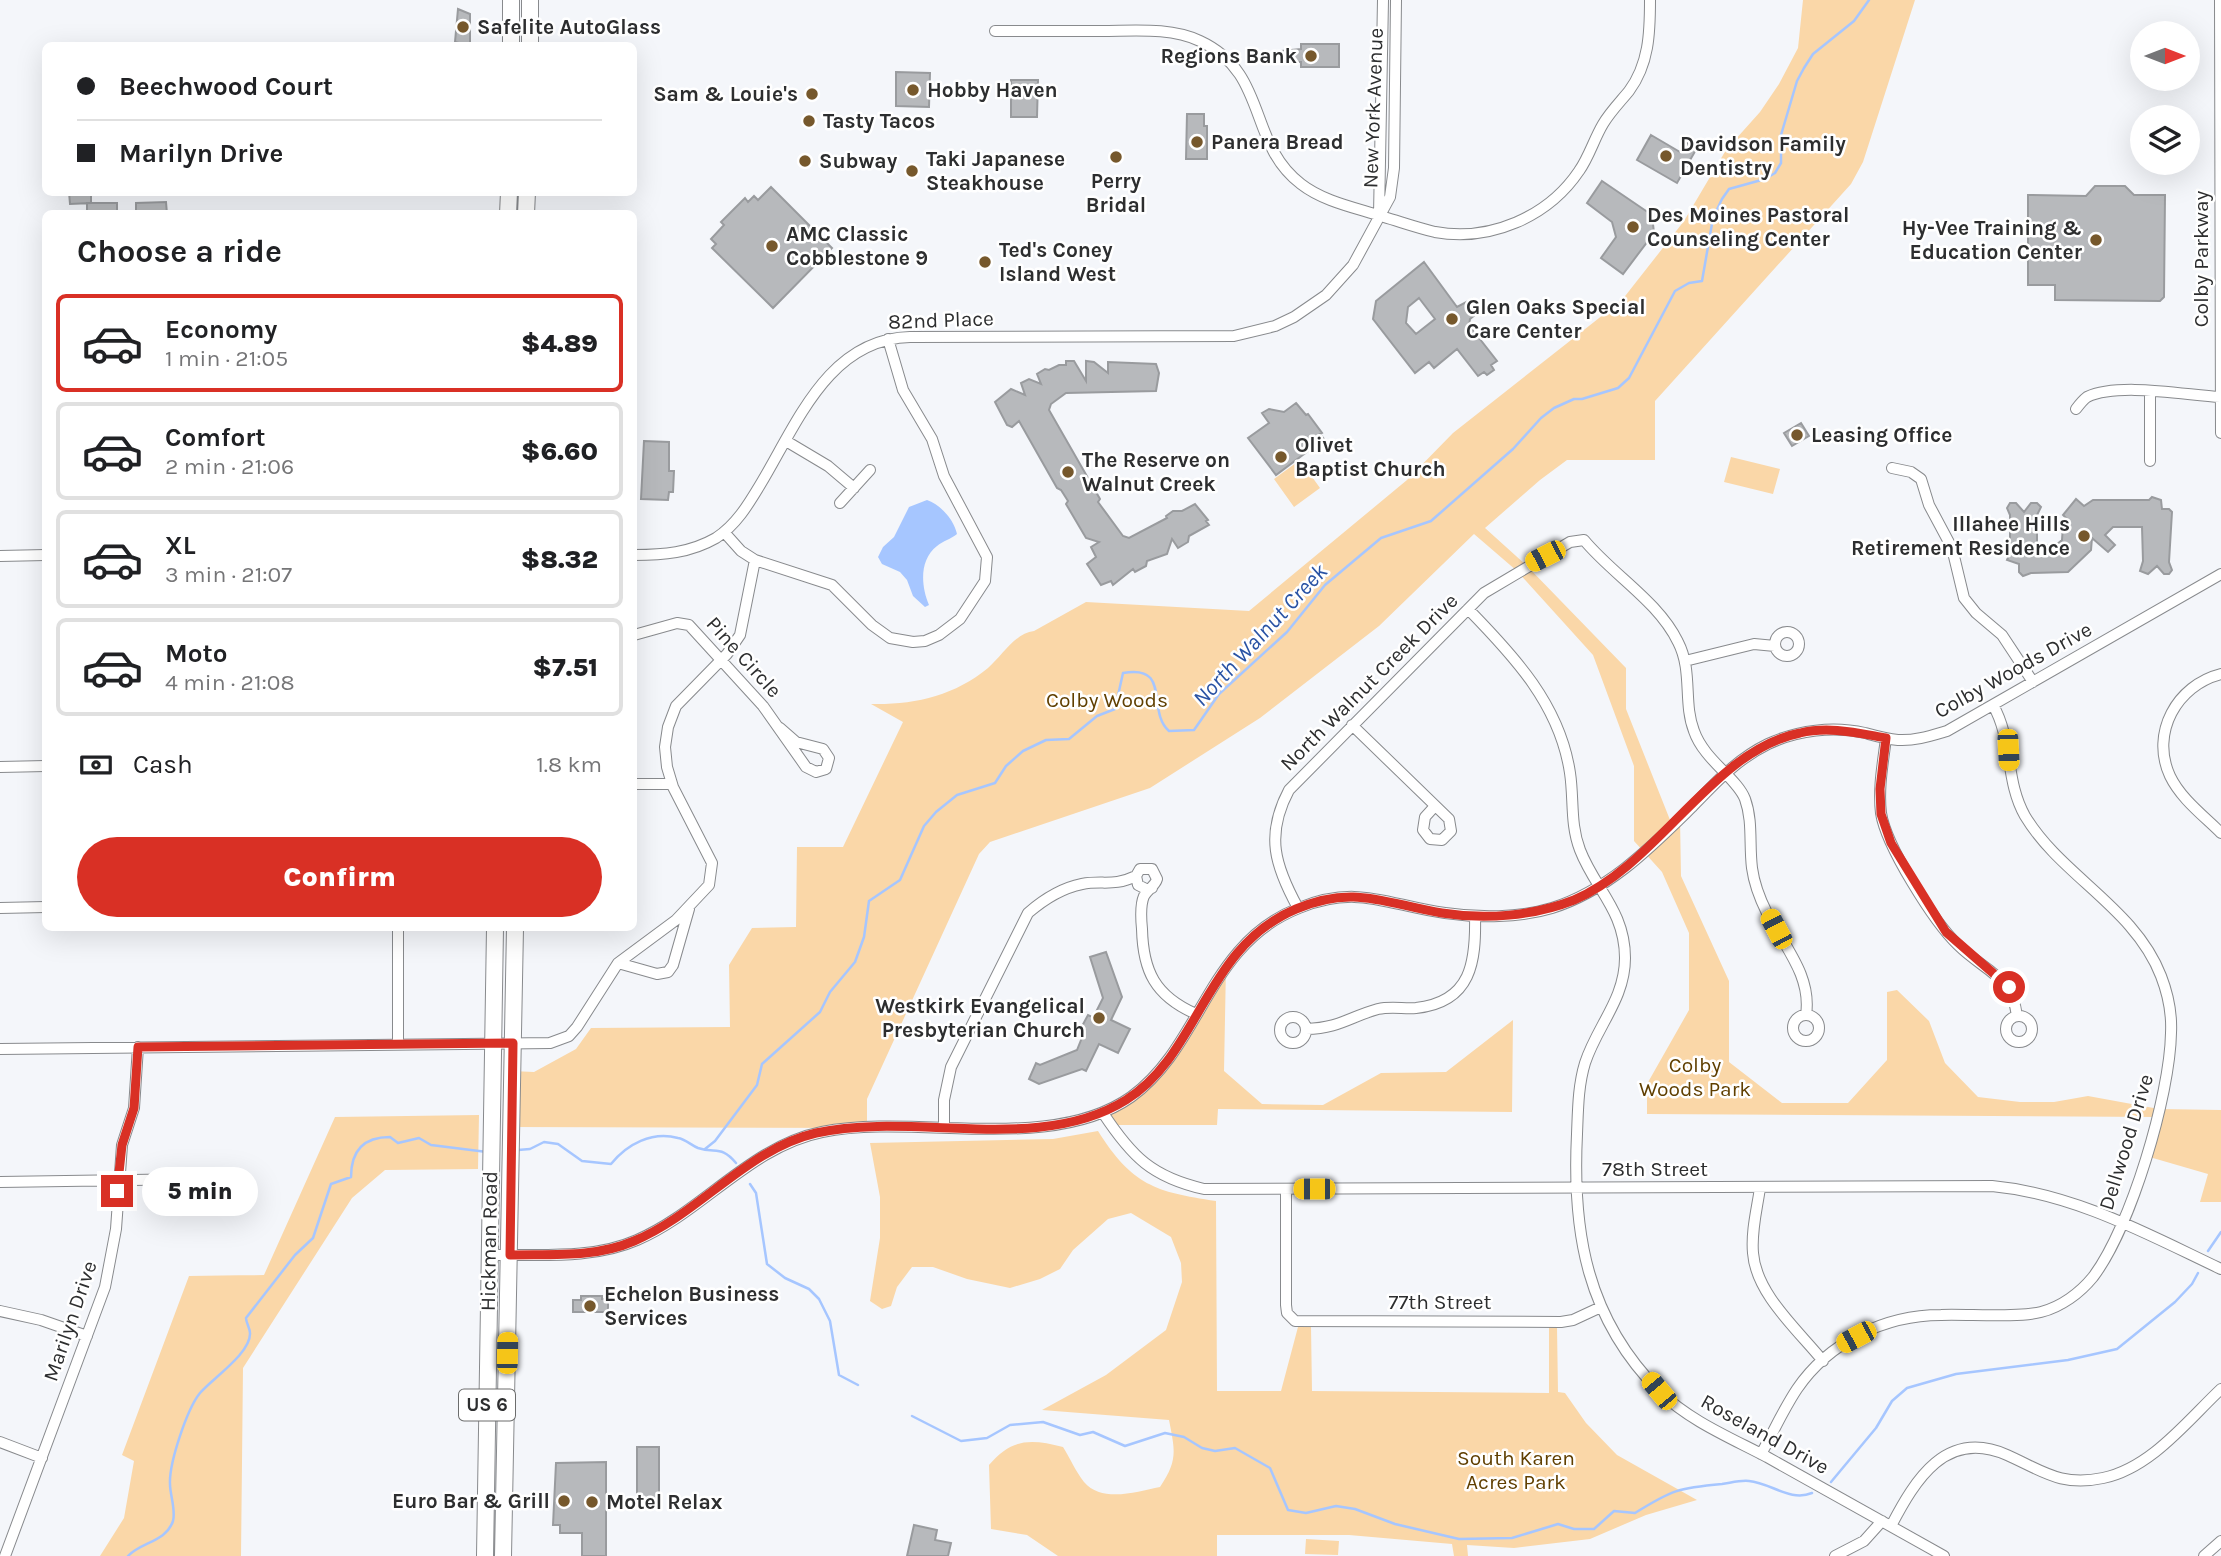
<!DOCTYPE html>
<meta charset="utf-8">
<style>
body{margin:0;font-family:Karla,sans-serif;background:#f2f2f2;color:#202124;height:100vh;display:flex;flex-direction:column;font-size:26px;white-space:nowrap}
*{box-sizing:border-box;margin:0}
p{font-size:23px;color:#757577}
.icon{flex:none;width:38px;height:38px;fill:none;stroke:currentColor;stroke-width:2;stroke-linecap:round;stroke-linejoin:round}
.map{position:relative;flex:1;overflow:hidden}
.details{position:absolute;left:42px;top:210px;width:595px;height:721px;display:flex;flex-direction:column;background:#fff;border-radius:10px;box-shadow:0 7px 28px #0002}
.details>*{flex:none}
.hud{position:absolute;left:42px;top:42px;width:595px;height:154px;border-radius:10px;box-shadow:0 7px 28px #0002;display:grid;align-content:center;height:154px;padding:0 35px;background:#fff}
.needle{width:46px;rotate:90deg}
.tools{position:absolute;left:2130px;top:21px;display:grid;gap:14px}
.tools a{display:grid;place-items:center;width:70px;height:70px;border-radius:50%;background:#fff;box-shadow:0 7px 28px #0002;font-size:35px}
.end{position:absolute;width:32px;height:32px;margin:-16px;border:9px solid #d93025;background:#fff;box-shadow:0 0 0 4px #fff}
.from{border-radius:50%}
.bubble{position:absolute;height:49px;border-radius:24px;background:#fff;box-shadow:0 7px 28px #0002;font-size:23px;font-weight:800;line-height:49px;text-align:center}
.car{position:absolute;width:21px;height:42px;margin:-21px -10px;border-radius:9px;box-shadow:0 0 5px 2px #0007;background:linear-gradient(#f5c518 24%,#345 0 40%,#f5c518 0 76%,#345 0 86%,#f5c518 0)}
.hud b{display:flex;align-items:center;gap:24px;height:66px;font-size:26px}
.hud b+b{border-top:2px solid #e0e0e0}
.hud i{width:18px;height:18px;background:#202124}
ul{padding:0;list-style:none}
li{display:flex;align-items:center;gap:21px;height:98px;margin:0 14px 10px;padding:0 21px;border:4px solid #e0e0e0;border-radius:10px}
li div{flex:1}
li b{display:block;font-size:26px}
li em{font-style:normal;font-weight:800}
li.selected{border-color:#d93025}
li>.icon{width:63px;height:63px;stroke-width:1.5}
h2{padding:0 35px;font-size:32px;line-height:84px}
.pay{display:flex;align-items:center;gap:18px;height:77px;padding:0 35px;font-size:26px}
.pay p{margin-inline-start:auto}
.cta{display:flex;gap:14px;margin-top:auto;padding:14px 35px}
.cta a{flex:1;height:80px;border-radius:42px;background:#d93025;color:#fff;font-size:28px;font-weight:800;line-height:80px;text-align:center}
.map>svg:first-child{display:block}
</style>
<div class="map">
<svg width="2221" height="1556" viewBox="0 0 2221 1556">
<rect width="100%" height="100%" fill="#f4f6fa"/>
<path fill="#fad7a8" d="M1803,0H1915L1863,162L1851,184L1655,401V460H1567L1540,480L1485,528L1527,566L1626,668V709L1672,825L1680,818L1681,876L1729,981V1062L1782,1103H1848L1887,1060V992L1897,990L1929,1021L1945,1063L1978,1097L2020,1102H2054L2088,1096L2159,1109L2221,1110V1202H2200L2208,1174L2146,1156L2156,1117L1647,1114V1084L1689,1010V933L1662,872L1634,841V766L1593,655L1517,571L1474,534L1379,626L1260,718L1150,788L990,842L979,854L867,1099V1128L511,1127L512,1071L534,1072L576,1049L591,1028L730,1027L729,965L752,928L796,927L797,847H843L903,722L871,704C914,705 954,696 988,668C1002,656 1015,633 1034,631L1086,602L1249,611L1407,480L1453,433L1622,300L1684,221L1726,150L1760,112L1779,84L1798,48Z
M1731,457L1780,469L1773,494L1724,482Z
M1300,460L1320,488L1294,507L1274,479Z
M1226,966L1224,1071L1262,1104L1323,1105L1381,1073L1446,1072L1513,1020L1512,1112L1218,1109L1217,1125H1111L1103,1113L1164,1063Z
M479,1115L478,1169L385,1170L352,1198L243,1368L241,1556H100L124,1518L134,1461L122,1455L189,1276L264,1275L335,1117Z
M1098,1131C1132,1185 1155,1192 1216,1201L1217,1391H1281L1298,1327H1311L1312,1391L1549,1393V1327H1557L1558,1392L1565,1393L1586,1423L1617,1455L1697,1500L1646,1515L1590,1539L1514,1548L1467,1545L1468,1556H1454L1452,1544L1349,1535H1217V1556H1058L1027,1535L991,1529L989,1465C1012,1438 1031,1439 1063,1447C1070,1458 1076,1472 1084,1482C1102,1503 1136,1492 1160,1487C1178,1460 1175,1451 1169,1420L1042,1410L1106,1375L1166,1330L1182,1282L1181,1263L1171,1237L1131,1213L1108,1219L1073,1250L1060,1269L1040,1279L1010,1288L967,1279L933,1267H912L897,1287L891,1306L882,1309L870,1301L880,1238V1197L870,1143L1053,1139Z
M1306,1539L1339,1541L1338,1555L1305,1554Z"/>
<path fill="#a6c6ff" d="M927,500C941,505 954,520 957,534C951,539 943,541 937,546C919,560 921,586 929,605L925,607L913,596L907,580L900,572L882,564L878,557L883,547L894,537L909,507Z"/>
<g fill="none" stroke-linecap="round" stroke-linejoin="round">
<path stroke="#a6c6ff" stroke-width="2.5" d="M705,1149L715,1141L757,1085L762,1064L820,1012L830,992L855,962L864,937L869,901L900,880L924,826L936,812L957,795L995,783L1006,766L1023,751L1046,740L1069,739L1097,716L1115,709L1123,673C1172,664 1146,711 1169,731L1194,730L1219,694L1287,632L1325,585L1381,538L1431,521L1513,449L1541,418L1554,408L1574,399H1582L1618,388L1629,378L1675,291L1689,283L1702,281L1713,218L1722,199L1729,189L1765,179L1775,173L1781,163V135L1797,81L1804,68L1813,54L1854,21L1869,0
M518,1150L530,1149L544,1142L558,1144L582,1161L611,1164C627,1144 652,1131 678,1138C685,1139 691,1145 698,1148C716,1154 721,1145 736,1163
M750,1184L756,1193L767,1264L785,1278L809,1289L819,1299L830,1321L839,1375L858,1385
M2208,1251L2221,1232
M912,1416L961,1441L987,1438L1010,1425L1043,1422L1080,1435L1093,1432L1125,1446L1165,1433L1184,1437L1202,1448L1215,1451L1235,1448L1270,1468L1288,1510L1306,1513L1336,1506L1355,1509L1395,1524L1459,1539L1512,1538L1558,1524L1574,1529H1594L1614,1511L1635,1513C1672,1490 1678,1488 1722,1484C1730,1483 1740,1480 1749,1481C1771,1483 1790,1502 1812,1493
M1831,1482L1876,1428L1892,1401L1907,1388L1956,1374L2068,1360L2117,1349L2175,1302L2192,1284L2198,1273
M128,1556C141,1542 166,1542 173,1521C176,1510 170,1495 170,1484C169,1463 187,1409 200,1393C213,1378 251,1353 250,1333C250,1328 246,1323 246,1318L295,1255L313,1238L331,1184L351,1177C351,1151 363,1137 390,1137L398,1143L419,1138L431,1145L487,1152"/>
</g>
<path fill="#b7b9bc" stroke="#999b9e" stroke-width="2" fill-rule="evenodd" d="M458,9L470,14V46L455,42Z
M1301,44H1339V67H1301V62H1283L1282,51L1301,49Z
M896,72L930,73L929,107L896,106Z
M1011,80H1038L1037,117H1011Z
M1187,114H1204V126H1207V159H1186Z
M1651,135L1680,152L1686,142L1697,148L1677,183L1637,160Z
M1602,181L1652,215L1654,233L1623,274L1601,258L1616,237L1612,222L1587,203Z
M2095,186H2125L2134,195H2165L2164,297L2160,301L2055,300V285H2028V195L2086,196Z
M771,187L832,248L773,308L712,248L716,244L711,239L724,225L721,222L745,198L748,202L754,196L758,200Z
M69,192H91V203L70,204Z
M166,202L167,214H136V203Z
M87,203H117V214H87Z
M1424,262L1457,307L1472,299L1481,310L1470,319L1469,325L1497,361L1491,365L1494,370L1487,375L1484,372L1478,376L1457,349L1434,368L1429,362L1415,373L1373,319L1376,301ZM1419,298L1435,319L1416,334L1406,323L1408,307Z
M1066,361H1074L1086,381V361L1094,362L1108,373V362L1156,364L1159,373L1156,391L1066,393L1051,404L1049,410L1100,499L1098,502L1123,536L1129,538L1167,518L1166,516L1173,511H1182L1195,504L1208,520L1206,521L1209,525L1189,536L1188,542L1178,548L1172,539L1167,554L1147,561L1146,566L1135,572L1133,569L1113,585L1111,581L1101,585L1087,564L1096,557L1091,547L1099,542L1086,538L1066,504L1068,501L1061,490L1057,488L1019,421L1012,427L1007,425L995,402L1011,389L1025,395L1021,383L1029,379L1041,384L1037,374L1045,369L1049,370L1059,365H1066Z
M1296,403L1306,415L1308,414L1322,433L1320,434L1324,439L1276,475L1248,438L1269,423L1262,413L1269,409L1284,412Z
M1801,423L1809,436L1792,446L1784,433Z
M644,441L669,442V471H674L673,492H669L668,500L641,499Z
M2152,497L2161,500L2162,509H2169L2172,512L2169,562L2172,570L2169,574H2164L2157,566L2148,574L2140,571L2143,561L2142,527H2113L2105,535L2115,545L2108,552L2092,538L2091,550L2068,572L2031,573L2023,576L2019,572V564L2007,560L2010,553V515L2007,508L2010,503H2016L2024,512L2031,503H2037L2041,507L2037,515V545H2056L2062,540L2063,525L2068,520L2063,515L2076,499L2084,506L2093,500H2149Z
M1106,952L1122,997L1111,1020L1130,1029L1118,1053L1099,1044L1086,1071L1082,1069L1039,1084L1029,1079L1036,1063L1040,1065L1077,1050L1085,1030L1081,1028L1088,1015L1092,1017L1096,1012L1103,998L1090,957Z
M581,1296H602V1299H608V1312H573V1300H581Z
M637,1447H659V1506H637Z
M606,1462V1556H582V1533H560V1525H553L556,1463Z
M914,1525L937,1530L935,1540L951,1543L948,1556H907Z"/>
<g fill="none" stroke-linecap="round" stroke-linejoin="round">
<defs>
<path id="minor" d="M2220,0L2221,433
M995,31C1030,31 1066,31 1101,31C1134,31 1170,27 1200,41C1269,73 1247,143 1301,184C1324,202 1357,208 1384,217C1401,222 1418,228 1435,232C1490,242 1548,217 1579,171C1589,157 1594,139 1603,124C1610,112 1620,102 1629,91C1649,64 1650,33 1650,0
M1379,215L1383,0
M2150,392V461
M2076,409C2079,405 2083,400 2087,397C2119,382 2185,395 2220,397
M786,441L828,466L854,488
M1892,468L1911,472L1921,479L1929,505L1952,548L1964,598L1976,613L2002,635L2033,682
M840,503L870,470
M724,532L741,551L755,560L832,585L872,625L890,638L913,642L925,641L939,635L960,619L985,581L987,557L944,476L932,439L903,390L888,339
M634,555C663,555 690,553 716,538C736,525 748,505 760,485C797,424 828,339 910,337L1234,336L1275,326L1294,317L1326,295L1353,265L1390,197L1394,168L1396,0
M0,556L46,555
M1468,609C1514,656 1560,705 1570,773C1574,799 1570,824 1580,850C1595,889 1625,911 1625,958C1625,999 1597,1026 1585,1063C1578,1086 1578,1110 1577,1134C1572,1233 1587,1319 1660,1392C1690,1421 1731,1438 1767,1457C1826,1490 1885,1523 1944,1556
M1775 644a12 12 0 1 1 24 0a12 12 0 1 1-24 0Z
M634,635L677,623L689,625L763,706L806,767L816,772L826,769L829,758L823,749L796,742L780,728
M1685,661L1754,644L1775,646
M2221,674C2177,685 2150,733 2170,776C2181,799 2204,816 2221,833
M1352,725L1449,819L1451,831L1442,840L1430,839L1423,830L1425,817L1435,806
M1886,738C1883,763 1878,788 1881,813C1886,846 1934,922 1958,945C1984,971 2012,975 2017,1016
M0,767L46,766
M634,784H672
M1152,888L1146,889L1138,885L1136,876L1140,869H1152L1157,879C1155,886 1148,889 1144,896C1140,905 1141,919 1142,929C1143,971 1155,996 1196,1014
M0,908L46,907
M1298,908C1275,866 1265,835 1289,790L1484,593L1570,542L1584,540C1613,575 1658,601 1678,642C1693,671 1683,703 1694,731C1704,760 1737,778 1745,799C1753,821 1749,844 1752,868C1754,883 1760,899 1767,913C1784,946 1812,976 1806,1015
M618,963L657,974L668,972L673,965L689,909
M1793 1028a13 13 0 1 1 26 0a13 13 0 1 1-26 0Z
M2006 1029a13 13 0 1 1 26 0a13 13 0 1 1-26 0Z
M1280 1030a13 13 0 1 1 26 0a13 13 0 1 1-26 0Z
M1306,1029C1340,1028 1349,1017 1378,1009C1391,1006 1404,1009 1416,1008C1472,1002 1476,961 1475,916
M398,1044V928
M0,1049L550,1043L569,1036L577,1027L618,963L676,920L709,885L712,863L673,787L667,767L665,747L668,727L676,706L727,654L740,635L755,560
M1103,1113C1132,1157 1152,1177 1204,1189L1992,1186C2075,1194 2147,1234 2221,1269
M944,1127V1100L951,1067L1028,913C1043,900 1062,888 1082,884C1103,880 1113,887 1136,876
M214 1191a12 12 0 1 1 24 0a12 12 0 1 1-24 0Z
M0,1182L197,1179L217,1183
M1760,1188C1757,1209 1751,1231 1753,1253C1756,1294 1798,1330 1823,1361
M1286,1190V1305L1287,1313L1295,1321L1561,1322L1573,1320L1601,1307
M489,1255C538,1254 592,1260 637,1240C702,1212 751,1146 822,1132C917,1113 1050,1154 1131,1097C1202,1046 1207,944 1299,908C1358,884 1387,905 1445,913C1479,918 1519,918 1552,908C1609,890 1650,848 1692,807C1715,783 1737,759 1768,744C1798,730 1833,726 1865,733C1876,736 1886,739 1898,740C1915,741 1930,736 1947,731L2221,574
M0,1311L41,1320L87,1336
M0,1442L42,1458
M1761,1454C1773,1433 1783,1410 1797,1389C1829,1342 1885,1315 1941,1315C1969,1314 2016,1318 2041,1312C2061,1307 2080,1293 2093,1277C2131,1227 2170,1095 2171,1033C2172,1013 2168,994 2161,976C2135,908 2061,876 2025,816C2005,781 2013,740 1993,705
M1891,1526C1915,1480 1946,1428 2007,1455C2043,1471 2061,1487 2103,1478C2151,1468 2187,1421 2221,1389
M5,1556L105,1287L116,1229L122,1145L134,1108L138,1047
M1835,1556L1864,1541L1882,1521
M2204,1556L2221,1541"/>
<path id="primary" d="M511,46V0
M530,46V0
M508,214L509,192
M526,214L527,192
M485,1556L495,928
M503,1556L515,928"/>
</defs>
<use href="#minor" stroke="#888a8d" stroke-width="12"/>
<use href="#primary" stroke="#888a8d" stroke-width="18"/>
<use href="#minor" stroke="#fff" stroke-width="10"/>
<use href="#primary" stroke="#fff" stroke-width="16"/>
</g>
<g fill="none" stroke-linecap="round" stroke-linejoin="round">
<path stroke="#d93025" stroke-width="9" d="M117,1191L122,1145L134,1108L138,1047L513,1043L510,1255C551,1254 595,1258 634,1241C699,1214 747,1149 816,1133C914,1111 1038,1155 1126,1100C1200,1054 1204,948 1296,909C1354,884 1386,904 1442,913C1485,920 1534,916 1574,900C1659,864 1713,750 1800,733C1829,726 1857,733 1886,738L1880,789L1881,814L1891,843L1946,932L2009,987"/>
</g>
<g fill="#76582c" stroke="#fff" stroke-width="2.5">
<circle cx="463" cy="27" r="7"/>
<circle cx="1311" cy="56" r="7"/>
<circle cx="913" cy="90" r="7"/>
<circle cx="812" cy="94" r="7"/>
<circle cx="809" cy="121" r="7"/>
<circle cx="1197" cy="142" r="7"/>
<circle cx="1666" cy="156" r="7"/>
<circle cx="1116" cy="157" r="7"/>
<circle cx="805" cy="161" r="7"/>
<circle cx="912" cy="171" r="7"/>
<circle cx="1633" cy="227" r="7"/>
<circle cx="2096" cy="240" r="7"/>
<circle cx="772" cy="246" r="7"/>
<circle cx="985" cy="262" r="7"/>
<circle cx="1452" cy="319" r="7"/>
<circle cx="1797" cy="435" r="7"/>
<circle cx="1281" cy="457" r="7"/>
<circle cx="1068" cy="472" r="7"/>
<circle cx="2084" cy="536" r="7"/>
<circle cx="1099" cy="1018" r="7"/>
<circle cx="590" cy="1306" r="7"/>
<circle cx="564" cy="1501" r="7"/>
<circle cx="592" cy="1502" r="7"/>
</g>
<g text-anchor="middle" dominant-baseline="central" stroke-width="5" stroke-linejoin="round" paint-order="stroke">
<rect fill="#fff" stroke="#6c6d6d" stroke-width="2" x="459" y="1389.5" width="56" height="31" rx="5"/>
<g font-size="19" font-weight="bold" fill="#2d2e2f">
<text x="487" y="1405">US 6</text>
</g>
<g font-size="21" font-weight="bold" fill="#2d2e2f" stroke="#fff" text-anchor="start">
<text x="477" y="27">Safelite AutoGlass</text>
<text x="1297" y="56" text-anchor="end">Regions Bank</text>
<text x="927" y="90">Hobby Haven</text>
<text x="798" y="94" text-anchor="end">Sam &amp; Louie's</text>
<text x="823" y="121">Tasty Tacos</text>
<text x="1211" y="142">Panera Bread</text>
<text x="1680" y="144">Davidson Family<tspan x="1680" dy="24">Dentistry</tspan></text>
<text x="926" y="159">Taki Japanese<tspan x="926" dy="24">Steakhouse</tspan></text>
<text x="819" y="161">Subway</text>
<text x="1116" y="181" text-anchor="middle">Perry<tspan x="1116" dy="24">Bridal</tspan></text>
<text x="1647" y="215">Des Moines Pastoral<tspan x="1647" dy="24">Counseling Center</tspan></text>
<text x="2082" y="228" text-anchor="end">Hy-Vee Training &amp;<tspan x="2082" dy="24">Education Center</tspan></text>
<text x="786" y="234">AMC Classic<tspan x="786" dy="24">Cobblestone 9</tspan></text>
<text x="999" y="250">Ted's Coney<tspan x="999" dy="24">Island West</tspan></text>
<text x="1466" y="307">Glen Oaks Special<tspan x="1466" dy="24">Care Center</tspan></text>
<text x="1811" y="435">Leasing Office</text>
<text x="1295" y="445">Olivet<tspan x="1295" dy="24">Baptist Church</tspan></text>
<text x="1082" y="460">The Reserve on<tspan x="1082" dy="24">Walnut Creek</tspan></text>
<text x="2070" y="524" text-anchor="end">Illahee Hills<tspan x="2070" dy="24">Retirement Residence</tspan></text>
<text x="1085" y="1006" text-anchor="end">Westkirk Evangelical<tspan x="1085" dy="24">Presbyterian Church</tspan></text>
<text x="604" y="1294">Echelon Business<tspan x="604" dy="24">Services</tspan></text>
<text x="550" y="1501" text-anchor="end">Euro Bar &amp; Grill</text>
<text x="606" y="1502">Motel Relax</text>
</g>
<g font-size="21" fill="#2d2e2f" stroke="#fff">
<text transform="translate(1373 108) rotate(-88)">New York Avenue</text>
<text transform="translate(2201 259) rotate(-90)">Colby Parkway</text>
<text transform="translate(941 320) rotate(-2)">82nd Place</text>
<text transform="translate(744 657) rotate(48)">Pine Circle</text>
<text transform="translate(2013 670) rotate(-29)">Colby Woods Drive</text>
<text transform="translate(1369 682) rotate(-45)">North Walnut Creek Drive</text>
<text transform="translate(2126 1142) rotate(-73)">Dellwood Drive</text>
<text x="1655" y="1169">78th Street</text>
<text transform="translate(489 1241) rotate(-89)">Hickman Road</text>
<text x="1440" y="1302">77th Street</text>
<text transform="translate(70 1321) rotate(-71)">Marilyn Drive</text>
<text transform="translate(1765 1434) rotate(29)">Roseland Drive</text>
</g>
<g font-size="21" fill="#603f00" stroke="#fff">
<text x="1107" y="700">Colby Woods</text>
<text x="1695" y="1065">Colby<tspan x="1695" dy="24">Woods Park</tspan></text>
<text x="1516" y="1458">South Karen<tspan x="1516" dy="24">Acres Park</tspan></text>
</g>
<g font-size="23" font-style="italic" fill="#2a53a4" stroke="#fff">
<text transform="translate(1260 635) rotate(-47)">North Walnut Creek</text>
</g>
</g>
</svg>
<div class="tools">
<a><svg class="needle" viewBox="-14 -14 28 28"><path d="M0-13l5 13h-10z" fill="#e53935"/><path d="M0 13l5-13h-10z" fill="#757577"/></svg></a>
<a><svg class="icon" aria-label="layers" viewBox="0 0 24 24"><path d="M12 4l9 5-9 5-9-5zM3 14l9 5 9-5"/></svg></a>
</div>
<i class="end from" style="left:2009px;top:987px"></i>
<i class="end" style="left:117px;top:1191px"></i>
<div class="bubble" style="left:142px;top:1167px;width:116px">5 min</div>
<i class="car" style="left:1545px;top:556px;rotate:243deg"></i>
<i class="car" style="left:2008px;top:750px;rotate:177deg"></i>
<i class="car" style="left:1776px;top:929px;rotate:332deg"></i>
<i class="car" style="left:1314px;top:1189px;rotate:270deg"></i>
<i class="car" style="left:1856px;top:1337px;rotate:242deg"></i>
<i class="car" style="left:507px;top:1353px;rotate:1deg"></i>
<i class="car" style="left:1659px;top:1391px;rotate:320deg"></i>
<div class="hud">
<b><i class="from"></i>Beechwood Court</b>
<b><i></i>Marilyn Drive</b>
</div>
<section class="details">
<h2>Choose a ride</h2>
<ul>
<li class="selected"><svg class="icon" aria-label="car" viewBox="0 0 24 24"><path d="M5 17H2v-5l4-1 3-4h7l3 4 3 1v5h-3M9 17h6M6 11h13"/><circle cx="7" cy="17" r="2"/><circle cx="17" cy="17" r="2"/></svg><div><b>Economy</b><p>1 min · 21:05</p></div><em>$4.89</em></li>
<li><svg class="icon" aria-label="car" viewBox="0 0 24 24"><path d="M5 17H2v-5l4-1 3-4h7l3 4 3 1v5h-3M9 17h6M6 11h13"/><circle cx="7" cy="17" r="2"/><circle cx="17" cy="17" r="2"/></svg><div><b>Comfort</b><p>2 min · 21:06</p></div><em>$6.60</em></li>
<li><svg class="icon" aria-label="car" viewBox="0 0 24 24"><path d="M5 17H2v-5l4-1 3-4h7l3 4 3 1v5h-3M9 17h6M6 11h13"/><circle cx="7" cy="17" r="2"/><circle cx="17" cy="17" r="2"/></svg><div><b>XL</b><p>3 min · 21:07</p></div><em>$8.32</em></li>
<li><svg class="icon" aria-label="car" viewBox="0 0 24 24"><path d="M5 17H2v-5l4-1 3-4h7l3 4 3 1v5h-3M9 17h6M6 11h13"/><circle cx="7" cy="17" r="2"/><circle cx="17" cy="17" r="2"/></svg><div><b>Moto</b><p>4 min · 21:08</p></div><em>$7.51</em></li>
</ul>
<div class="pay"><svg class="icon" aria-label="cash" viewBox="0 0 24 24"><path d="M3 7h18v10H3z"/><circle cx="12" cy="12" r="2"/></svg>Cash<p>1.8 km</p></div>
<div class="cta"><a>Confirm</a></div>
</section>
</div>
